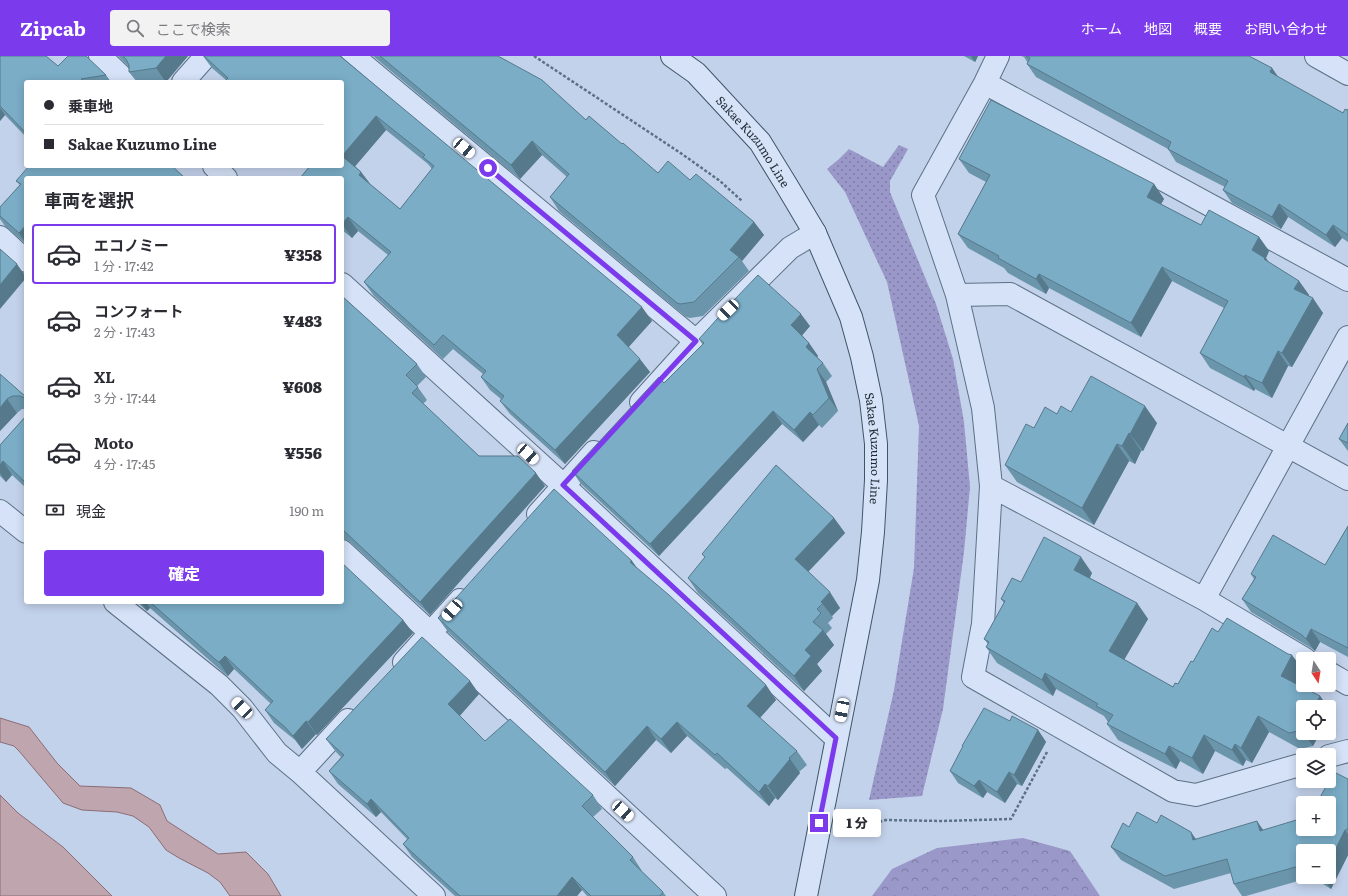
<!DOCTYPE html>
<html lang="ja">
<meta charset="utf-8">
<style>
body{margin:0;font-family:Literata,"Noto Sans JP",serif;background:#f2f2f3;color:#2b2b33;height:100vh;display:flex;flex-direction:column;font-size:15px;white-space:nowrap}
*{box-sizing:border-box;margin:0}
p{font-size:13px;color:#7c7c81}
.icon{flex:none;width:22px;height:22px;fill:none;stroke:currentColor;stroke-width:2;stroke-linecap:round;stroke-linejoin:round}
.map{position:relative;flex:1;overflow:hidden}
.drawer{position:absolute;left:24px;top:120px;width:320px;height:428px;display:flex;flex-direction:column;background:#fff;border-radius:4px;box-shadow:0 2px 10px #0003}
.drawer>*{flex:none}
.top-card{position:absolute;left:24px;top:24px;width:320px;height:88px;border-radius:4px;box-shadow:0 2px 10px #0003;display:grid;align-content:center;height:88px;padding:0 20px;background:#fff}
.needle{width:26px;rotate:168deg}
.fabs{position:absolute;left:1296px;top:596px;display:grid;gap:8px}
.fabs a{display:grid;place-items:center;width:40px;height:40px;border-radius:4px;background:#fff;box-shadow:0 2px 10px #0003;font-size:20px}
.end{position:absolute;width:18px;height:18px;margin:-9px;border:5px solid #7c3aed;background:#fff;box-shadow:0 0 0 2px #fff}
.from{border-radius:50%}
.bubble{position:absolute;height:28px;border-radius:4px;background:#fff;box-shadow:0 2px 10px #0003;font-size:13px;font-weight:800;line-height:28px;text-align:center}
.car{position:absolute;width:12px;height:24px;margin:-12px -6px;border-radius:5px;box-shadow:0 0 3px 1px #0007;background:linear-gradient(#fff 24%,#345 0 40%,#fff 0 76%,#345 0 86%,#fff 0)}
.top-card b{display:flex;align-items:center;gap:14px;height:38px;font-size:15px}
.top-card b+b{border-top:1px solid #e1e1e2}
.top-card i{width:10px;height:10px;background:#2b2b33}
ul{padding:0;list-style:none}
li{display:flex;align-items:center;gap:12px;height:60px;margin:0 8px 6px;padding:0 12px;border:2px solid transparent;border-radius:4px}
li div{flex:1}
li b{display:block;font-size:15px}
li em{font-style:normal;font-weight:800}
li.current{border-color:#7c3aed}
li>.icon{width:36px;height:36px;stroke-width:1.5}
h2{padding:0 20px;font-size:18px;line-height:48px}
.pay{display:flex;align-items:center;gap:10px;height:44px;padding:0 20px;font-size:15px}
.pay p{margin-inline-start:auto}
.cta{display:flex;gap:8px;margin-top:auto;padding:8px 20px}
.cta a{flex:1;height:46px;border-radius:4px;background:#7c3aed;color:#fff;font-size:16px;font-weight:800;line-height:46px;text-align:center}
header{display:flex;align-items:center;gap:24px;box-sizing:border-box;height:56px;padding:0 20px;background:#7c3aed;color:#fff}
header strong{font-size:19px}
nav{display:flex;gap:22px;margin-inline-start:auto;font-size:14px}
.search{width:280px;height:36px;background:#f2f2f3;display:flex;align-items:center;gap:10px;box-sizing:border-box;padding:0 14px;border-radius:4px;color:#7c7c81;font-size:15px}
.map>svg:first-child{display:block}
</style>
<header>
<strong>Zipcab</strong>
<div class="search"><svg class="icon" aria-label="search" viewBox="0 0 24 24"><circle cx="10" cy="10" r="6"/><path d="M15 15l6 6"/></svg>ここで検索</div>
<nav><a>ホーム</a><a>地図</a><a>概要</a><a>お問い合わせ</a></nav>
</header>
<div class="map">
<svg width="1348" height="840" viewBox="0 0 1348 840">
<defs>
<pattern id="grass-dots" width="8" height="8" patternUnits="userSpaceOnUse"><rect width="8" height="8" fill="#9a97c9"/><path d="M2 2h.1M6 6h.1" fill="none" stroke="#7d7ba4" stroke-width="1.8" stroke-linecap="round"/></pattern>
<pattern id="forest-crowns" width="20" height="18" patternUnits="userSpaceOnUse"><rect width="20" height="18" fill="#9a97c9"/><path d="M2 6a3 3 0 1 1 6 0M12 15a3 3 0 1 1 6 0" fill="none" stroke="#7d7ba4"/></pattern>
</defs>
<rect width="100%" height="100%" fill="#c3d2eb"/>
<path fill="url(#grass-dots)" d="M899,89L908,93L890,125V136L936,248L953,303L964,366L970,431L964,496L943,653L922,740L869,744L894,634L914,512L919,370L887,226L845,136L827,113L839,103L849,93L883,111Z"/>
<path fill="url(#forest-crowns)" d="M1023,782L1070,795L1100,840H872L892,813L937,792Z"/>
<path fill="#bea5ae" stroke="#8c6c76" d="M0,662L29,671L57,707L80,730L131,732L160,749L167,765L218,798L246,796L268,818L281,840H230L220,826L208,817L179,802L166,794L149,771L133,760L117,756L82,754L63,747L19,695L14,690L0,686Z
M0,739L18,757L63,791L112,840H0Z"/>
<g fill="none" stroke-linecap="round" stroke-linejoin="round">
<defs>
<path id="minor" d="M100,0L127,26
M353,0L696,285
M998,0L985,27L923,139L957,239L983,352L991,430L983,568L973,621L1173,735L1196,739L1303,708
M1316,0L1348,18
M183,26L206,0
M985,27L1348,224
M214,110L226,122
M0,181L26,205
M342,228L563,429L836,682
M957,239L1010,238L1348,423
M641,346L696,285L790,192L815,177
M991,430L1204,543L1305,603
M0,455L26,476
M538,458L594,396
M342,495L715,840
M1204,543L1348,281
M115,546L219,629L242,652L277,697L300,716L434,840
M404,606L460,544
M1329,617L1348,628
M1329,700L1348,695
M300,716L348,664"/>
<g id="secondary">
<path id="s1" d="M672,0L696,17L760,86L787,130L815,177L851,261L862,301L871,344L876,388V424L873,476L868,524L806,840"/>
</g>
</defs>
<use href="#minor" stroke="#5b7184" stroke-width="24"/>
<use href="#secondary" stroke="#3e5566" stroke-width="24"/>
<path stroke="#5b7184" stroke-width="2.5" stroke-dasharray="3 2" stroke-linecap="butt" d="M534,0L682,98L720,125L742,145
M860,771L886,764L942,765L1011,763L1047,696"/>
<use href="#minor" stroke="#d5e2f7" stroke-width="22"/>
<use href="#secondary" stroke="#d5e2f7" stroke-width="22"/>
</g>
<path fill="#6a95ab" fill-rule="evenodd" d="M0,0L106,19L111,26H26V81L5,59L0,65Z
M118,0H188L166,26H137L129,16V11Z
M203,0H341L652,265L628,291L650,316L565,408L510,358L500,345L501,343L490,334L481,321L483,318L453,293L443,303L374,240L364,226L388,199L358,175L352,182L342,174V26L226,24L212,12ZM386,74L428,108L432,113L400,153L371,129L361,116L355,110Z
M373,0H498L586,64L658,117L690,124L754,166L764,179L742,205L749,215L703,260L690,262L686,261L559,155L550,141L567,121L542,99L520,123Z
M964,0H978L975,6Z
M1021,0H1249L1272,12L1278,21L1343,57L1347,54L1348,53V186L1342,182L1335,191L1288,161L1281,173L1232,147L1223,134L1225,131L1176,106L1168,93L1036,21L1027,8L1028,7L1024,1Z
M959,103L1154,128L1164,143L1161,148L1201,169L1259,181L1269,195L1266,202L1268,206L1299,225L1309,239V240L1323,257L1292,311L1288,310L1272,342L1255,333L1254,335L1210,312L1200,297L1224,252L1172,225L1141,281L1049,232L1046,238L1008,217L1004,212L968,192L958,178L986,126L969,117Z
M26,122V188L5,170L0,163V151L20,129L16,125Z
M342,240L417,308L426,321L417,330L427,344L423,348L479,400L545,430L430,559L350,486L344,483H342Z
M810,270L802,279L809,287L818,300L817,301L823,307L832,320L826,326L838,355L822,372L819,369L803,386L782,368L659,500L581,428L572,415L703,289L699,283Z
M0,318L26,341V353H22L17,357L0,375Z
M1071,356L1157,367L1143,395H1141L1135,408L1129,405L1094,469L1017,426L1005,409L1057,358Z
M26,360V432L12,419L6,426L0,420V389Z
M1348,367V395L1339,383Z
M834,462L845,477L808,516L840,552L832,560L833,562L828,567L832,572L826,578L834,589L817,608L822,615L804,635L698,537L688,522L705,502L702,498Z
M1348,470V601L1320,586L1315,595L1311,592L1251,556L1242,543L1254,523L1251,518L1325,509Z
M632,505L637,512L766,629L776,644L760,662L797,695L807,709L799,716L800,717L778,744L775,742L769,750L727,712L725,713L687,680L671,697L656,684L615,730L448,576L438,562Z
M1092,517L1090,522L1137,547L1148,563L1124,603L1173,631L1178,628L1193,606L1218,576L1303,614V616L1296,628L1320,640L1328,651H1303V677H1320L1313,690L1300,693L1269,676L1252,707L1246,704L1243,710L1215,695L1203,718L1180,705L1176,713L1118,684L1107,668L1108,666L1104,660L1056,633L1053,640L997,607L986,591L988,588L984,583L1004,547L1001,543L1021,526Z
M137,546H342L403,564L413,577L317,679L316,678L302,693L295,684L274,667L265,654L271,648L234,613L228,620L225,618L150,552L147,555Z
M470,625L479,638L459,660L485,685L593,739L602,753L593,761L633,801L642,815H641L663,836L666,840H587L582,834L577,840H455L412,801L403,788L407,783L381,756L376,761L338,728L329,715L341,701L336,696L326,683Z
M1010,665L1038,674L1046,686L1022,730L1017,728L1005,747L987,736L983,742L958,727L950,715L963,691L962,690Z
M1348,723V799L1331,833L1312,821L1246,840H1242L1234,828L1231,817L1174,833L1121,804L1111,791L1129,771L1157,767L1196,783L1263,774L1303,773ZM1303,795L1329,821H1303Z"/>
<path fill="#56798b" d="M166,0H188L166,26L156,12Z
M971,0H978L975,6Z
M1272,12L1281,25L1270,16Z
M0,52L5,59L0,65Z
M376,60L386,74L352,114L342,100Z
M532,85L542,99L520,123L511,109Z
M361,116L371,129L359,119Z
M1154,128L1164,143L1157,155L1147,141Z
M1279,148L1288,161L1281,173L1272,161Z
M348,161L358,175L352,182L342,168Z
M754,166L764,179L742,205L739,201L730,194Z
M26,169V187L19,177Z
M1333,169L1342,182L1335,191L1326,179Z
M1259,181L1269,195L1266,202L1275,216L1252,194Z
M17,208L26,221V222L0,253V229Z
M1162,211L1172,225L1141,281L1131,267Z
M1039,218L1049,232L1046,238L1036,223Z
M1299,225L1309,239L1304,247L1294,233Z
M1313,242L1323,257L1292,311L1282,297Z
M642,251L652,265L627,293L617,279Z
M801,258L810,270L800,282L791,269Z
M809,287L818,300L815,304L806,291Z
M1278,295L1288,310L1272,342L1262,327Z
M640,303L650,316L565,408L555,394Z
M817,313L826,326L838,355L829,342Z
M1245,319L1255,333L1254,335L1244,321Z
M7,343L17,357L0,375V352Z
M1145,350L1157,367L1143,395L1130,378Z
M773,355L782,368L659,500L650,488Z
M810,356L819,369L803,386L794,374Z
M1129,377L1141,395L1135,408L1122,390Z
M1117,388L1129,405L1094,469L1082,452Z
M3,405L12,419L6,426L0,417V409Z
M536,417L545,430L430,559L420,546Z
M834,462L845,477L806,518L795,503Z
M1081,501L1092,517L1085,530L1074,514Z
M632,505L642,519L630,506Z
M830,536L840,552L832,560L821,546Z
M140,546H146L150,552L147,555Z
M1137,547L1148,563L1120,611L1109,595Z
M403,564L413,577L317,679L308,666Z
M1311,573L1320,586L1315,595L1306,583Z
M823,574L834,589L817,608L822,615L804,635L794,620L805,594Z
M1292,599L1303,614V616L1292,635L1281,620Z
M225,600L234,613L228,620L219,606Z
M1045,617L1056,633L1053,640L1042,624Z
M470,625L479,638L458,662L448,648Z
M766,629L776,644L757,665L747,650Z
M1320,640L1328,651H1314Z
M1329,653L1331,656L1329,660Z
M1258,660L1269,676L1252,707L1241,692Z
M306,665L316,678L302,693L293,680Z
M677,666L687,680L671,697L661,683Z
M647,670L656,684L615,730L605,716Z
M1038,674L1046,686L1022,730L1014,719Z
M1304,677H1320L1313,690Z
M1204,679L1215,695L1203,718L1192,702Z
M1235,688L1246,704L1243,710L1232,694Z
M1169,690L1180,705L1176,713L1165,698Z
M790,703L800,717L778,744L768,730Z
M1009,716L1017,728L1005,747L997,736Z
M979,724L987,736L983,742L974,730Z
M765,728L775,742L769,750L759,736Z
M371,743L381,756L376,761L367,748Z
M1257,765L1266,778L1260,775Z
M1345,774L1348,778V799L1331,833L1323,821H1329V806Z
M1191,776L1200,789L1193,784Z
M572,821L582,834L577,840H557Z"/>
<path fill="#7badc7" stroke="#56798b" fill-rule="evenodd" d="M0,0H46L58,10L68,0H86L106,19L81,23L85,26H26V77L0,50Z
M123,0H166L156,12L129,16V9L126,3Z
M204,0H340L642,251L617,279L640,303L555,394L500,345L504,340L481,321L486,315L443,279L434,289L364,226L391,196L348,161L342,168V122H300L310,110H342V26H224L228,22ZM376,60L425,99L423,101L434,110L400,153L359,119L361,116L342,100Z
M380,0H498L542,24L586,64L589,60L622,88L623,87L658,117L668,105L690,124L696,118L754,166L730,194L739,201L694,246L680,248L677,247L550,141L569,118L532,85L511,109Z
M1026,0H1249L1272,12L1270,16L1277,20L1343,57L1345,53L1347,54L1348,53V179L1333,169L1326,179L1279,148L1272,161L1223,134L1228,125L1168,93L1171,86L1027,8L1030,2Z
M991,44L1154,128L1147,141L1201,169L1209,154L1259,181L1252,194L1265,202L1264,203L1299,225L1294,233L1313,242L1282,297L1278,295L1262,327L1245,319L1244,321L1200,297L1228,245L1162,211L1131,267L1039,218L1036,223L998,202L999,200L958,178L990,119L959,103Z
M29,110H172L185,122H26V169L19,177L0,160V151L21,128L16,125Z
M0,193L17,208L0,229Z
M758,219L801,258L791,269L809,287L806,291L823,307L817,313L829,342L813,359L810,356L794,374L773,355L650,488L572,415L659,321L664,327L704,287L699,283L736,242Z
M342,240L417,308L406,319L418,331L412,337L479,400H518L536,417L420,546L342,473Z
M0,318L26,341V344L25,342L20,340H12L7,343L0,352Z
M1091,320L1145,350L1130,378L1129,377L1122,390L1117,388L1082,452L1005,409L1026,368L1034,372L1045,351L1057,358L1061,350L1071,356Z
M26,360V427L3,405L0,409V389Z
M1348,367V387L1339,383Z
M776,409L834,462L795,503L830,536L821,546L823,547L817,553L821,557L813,566L823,574L805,594L811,600L794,620L688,522L705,501L702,498Z
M554,433L632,505L630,506L669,539L766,629L747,650L797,695L789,702L790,703L768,730L765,728L759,736L717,697L715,699L677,666L661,683L647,670L605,716L438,562Z
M1348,470V592L1311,573L1306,583L1302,579L1242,543L1256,521L1251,518L1273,479L1325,509Z
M1044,481L1081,501L1074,514L1137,547L1109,595L1173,631L1175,627L1178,628L1191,605L1193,606L1212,572L1218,576L1227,562L1288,598L1292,599L1281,620L1320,640L1314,651H1303V672L1302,674L1289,677L1258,660L1241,692L1235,688L1232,694L1204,679L1192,702L1169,690L1165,698L1107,668L1113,659L1096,650L1098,648L1045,617L1042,624L986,591L989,586L984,583L1005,545L1001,543L1012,522L1021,526Z
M342,507L403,564L308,666L306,665L293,680L285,671L265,654L273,645L225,600L219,606L216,604L150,546H342Z
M422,581L470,625L448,648L485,685L510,663L593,739L582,750L633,801L630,804L663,836L660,840H591L572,821L557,840H460L403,788L409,782L371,743L367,748L329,715L344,699L326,683Z
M984,652L1010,665L1012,660L1038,674L1014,719L1009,716L997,736L979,724L974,730L950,715L963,690H962Z
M1334,716L1348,723V772L1346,774H1345L1329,806V795H1303V809L1234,828L1227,803L1165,820L1111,791L1123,767L1129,771L1137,756L1157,767L1161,759L1191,776L1193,784L1257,765L1260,775L1303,762V773H1329V747H1317Z"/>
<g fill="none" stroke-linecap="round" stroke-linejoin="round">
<path stroke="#7c3aed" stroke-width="5" d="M488,112L696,285L563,429L836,682L819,767"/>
</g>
<g text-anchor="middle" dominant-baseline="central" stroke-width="3.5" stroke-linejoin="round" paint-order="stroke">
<g font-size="12" fill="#1e2b35" stroke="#d2def3">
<text stroke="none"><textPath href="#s1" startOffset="119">Sakae Kuzumo Line</textPath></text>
<text stroke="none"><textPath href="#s1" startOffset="455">Sakae Kuzumo Line</textPath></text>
</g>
</g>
</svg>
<div class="fabs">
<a><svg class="needle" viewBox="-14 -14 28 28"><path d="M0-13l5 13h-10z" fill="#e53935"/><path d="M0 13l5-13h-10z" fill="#7c7c81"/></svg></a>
<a><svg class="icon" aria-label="locate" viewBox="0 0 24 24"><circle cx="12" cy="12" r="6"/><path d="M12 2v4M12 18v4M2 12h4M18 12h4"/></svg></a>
<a><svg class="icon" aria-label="layers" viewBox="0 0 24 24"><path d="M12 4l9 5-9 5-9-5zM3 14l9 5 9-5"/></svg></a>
<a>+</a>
<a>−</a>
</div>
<i class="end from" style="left:488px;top:112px"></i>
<i class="end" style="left:819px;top:767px"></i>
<div class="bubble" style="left:833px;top:753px;width:48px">1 分</div>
<i class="car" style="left:464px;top:92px;rotate:130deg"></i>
<i class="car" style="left:728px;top:254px;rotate:226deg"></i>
<i class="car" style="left:528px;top:398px;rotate:132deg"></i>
<i class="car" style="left:452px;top:554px;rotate:222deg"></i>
<i class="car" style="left:242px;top:652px;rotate:315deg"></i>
<i class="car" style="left:842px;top:654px;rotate:191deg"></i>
<i class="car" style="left:623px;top:755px;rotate:132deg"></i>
<div class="top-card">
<b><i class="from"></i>乗車地</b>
<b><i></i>Sakae Kuzumo Line</b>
</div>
<section class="drawer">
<h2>車両を選択</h2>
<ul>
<li class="current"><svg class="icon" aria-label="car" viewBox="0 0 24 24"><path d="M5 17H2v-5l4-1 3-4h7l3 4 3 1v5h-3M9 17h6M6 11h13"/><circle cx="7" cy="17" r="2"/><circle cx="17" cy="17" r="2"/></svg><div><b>エコノミー</b><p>1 分 · 17:42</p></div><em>¥358</em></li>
<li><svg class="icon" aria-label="car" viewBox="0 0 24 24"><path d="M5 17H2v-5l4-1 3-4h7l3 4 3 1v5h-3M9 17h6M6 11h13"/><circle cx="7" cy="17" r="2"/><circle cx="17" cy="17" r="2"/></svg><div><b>コンフォート</b><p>2 分 · 17:43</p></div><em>¥483</em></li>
<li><svg class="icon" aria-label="car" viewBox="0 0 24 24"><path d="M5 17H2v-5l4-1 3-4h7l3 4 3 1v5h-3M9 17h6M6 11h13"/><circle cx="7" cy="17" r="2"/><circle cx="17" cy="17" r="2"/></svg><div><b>XL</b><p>3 分 · 17:44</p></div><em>¥608</em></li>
<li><svg class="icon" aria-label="car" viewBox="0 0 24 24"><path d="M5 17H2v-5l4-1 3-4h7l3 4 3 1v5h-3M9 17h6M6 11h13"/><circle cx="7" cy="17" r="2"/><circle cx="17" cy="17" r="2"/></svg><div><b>Moto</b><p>4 分 · 17:45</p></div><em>¥556</em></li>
</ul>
<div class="pay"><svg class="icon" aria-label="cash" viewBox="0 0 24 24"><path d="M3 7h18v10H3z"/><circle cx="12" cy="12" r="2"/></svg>現金<p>190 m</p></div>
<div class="cta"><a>確定</a></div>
</section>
</div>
